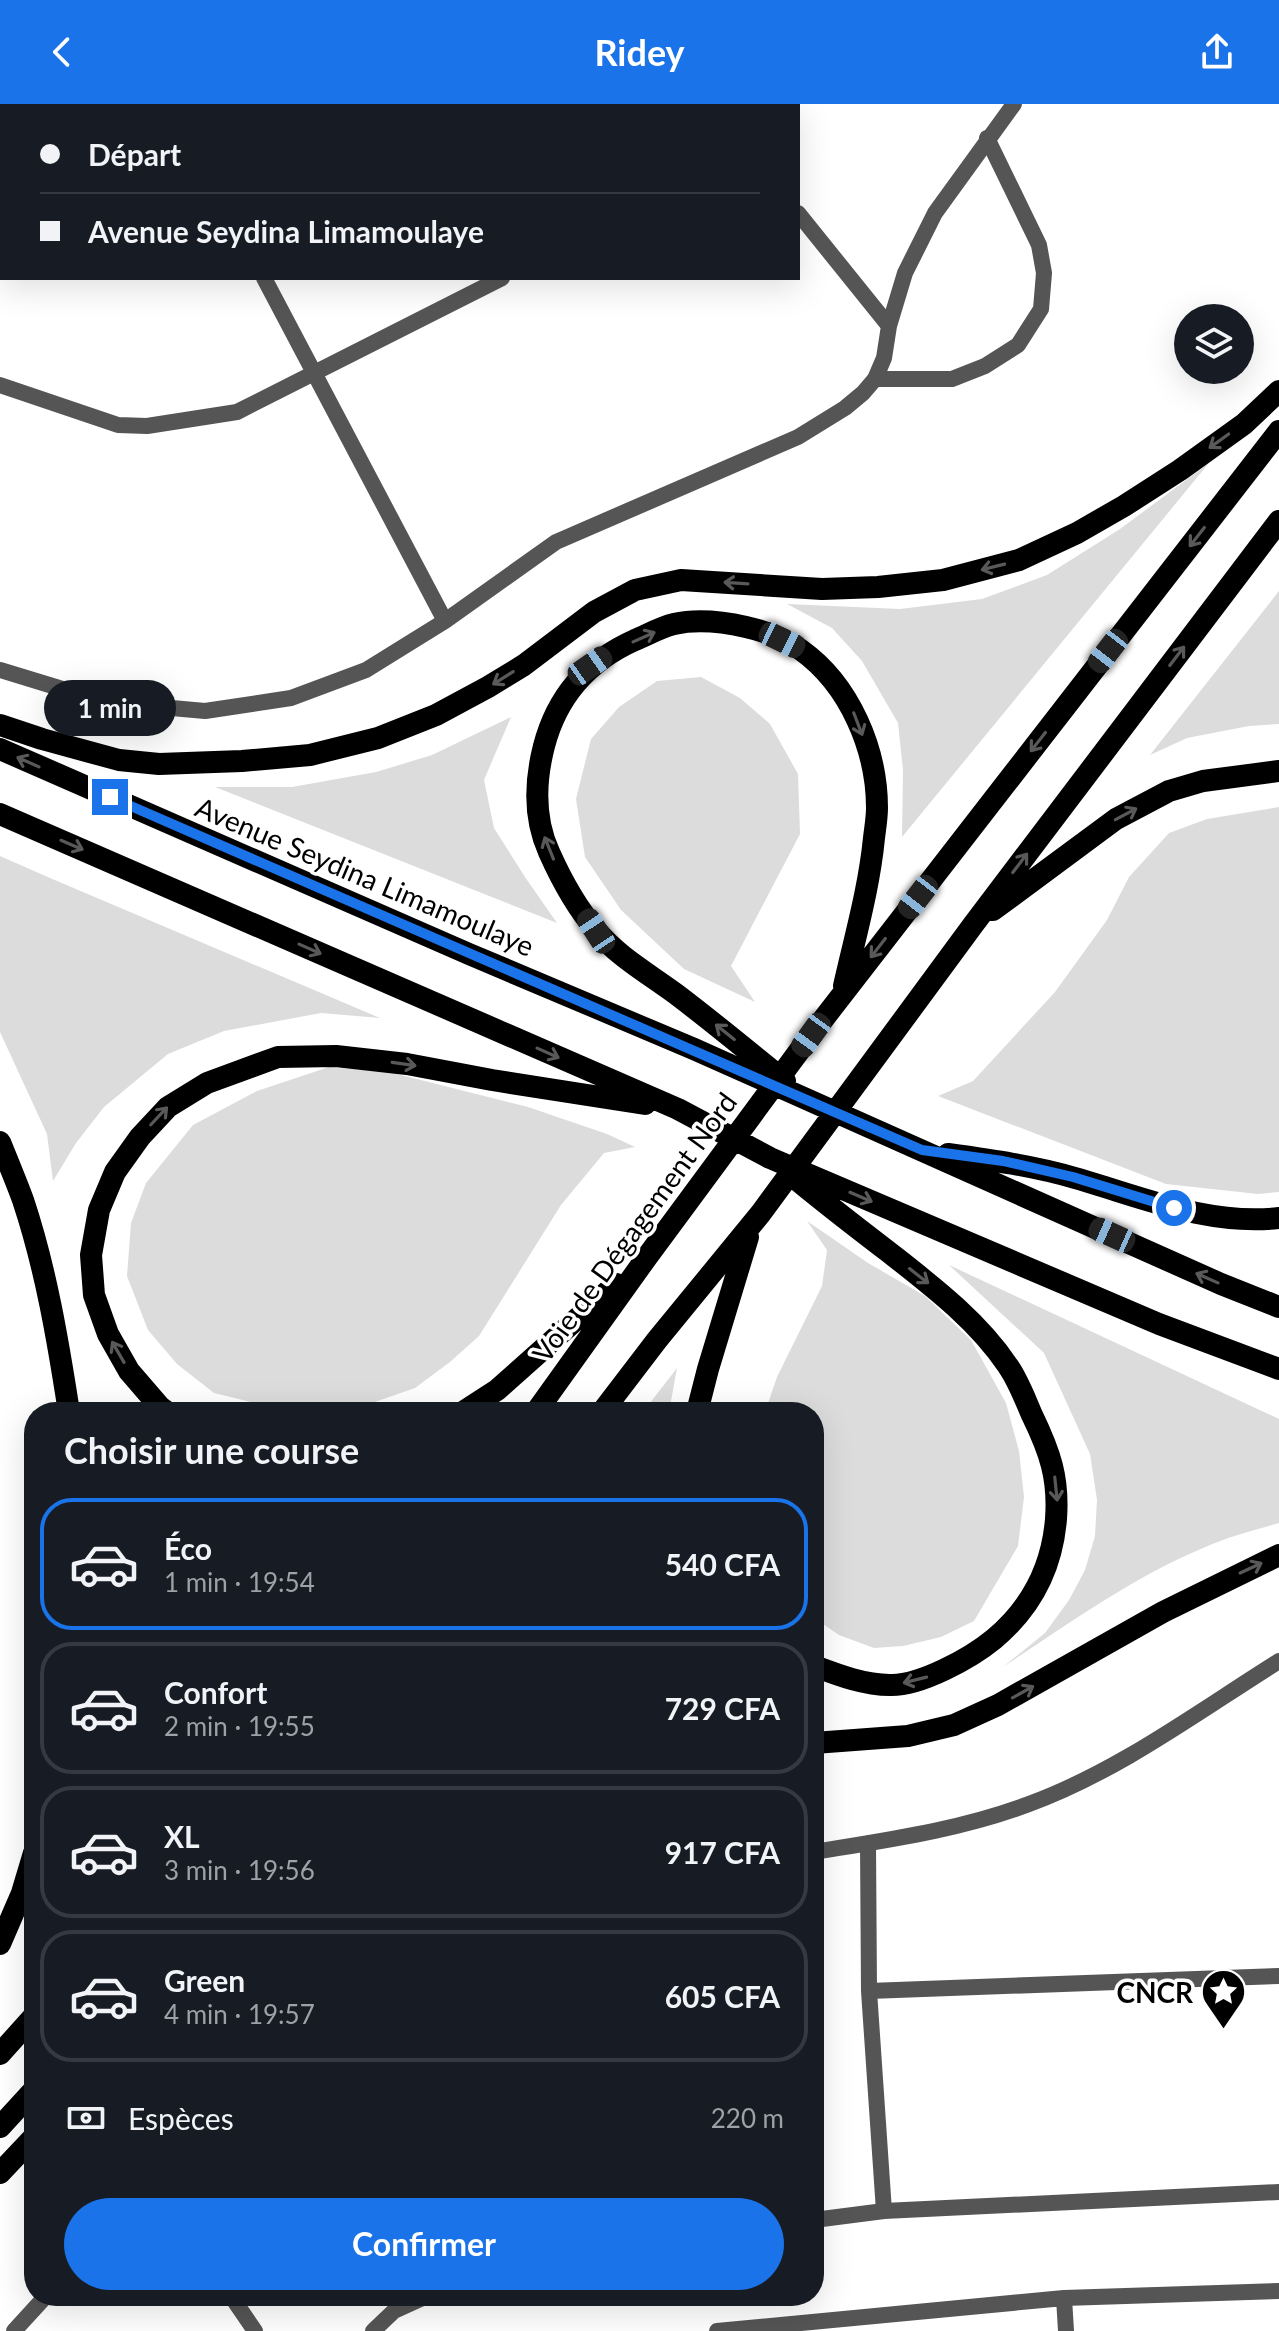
<!DOCTYPE html>
<html lang="fr">
<meta charset="utf-8">
<style>
body{margin:0;font-family:Lato,sans-serif;background:#20242c;color:#f1f3f6;height:100vh;display:flex;flex-direction:column;font-size:30px;white-space:nowrap}
*{box-sizing:border-box;margin:0}
p{font-size:26px;color:#9ea1a6}
.icon{flex:none;width:44px;height:44px;fill:none;stroke:currentColor;stroke-width:2;stroke-linecap:round;stroke-linejoin:round}
.map{position:relative;flex:1;overflow:hidden}
.panel{position:absolute;left:24px;top:1298px;width:800px;height:904px;display:flex;flex-direction:column;background:#171b24;border-radius:32px;box-shadow:0 8px 32px #0002}
.panel>*{flex:none}
.top-card{position:absolute;left:0px;top:0px;width:800px;height:176px;box-shadow:0 8px 32px #0002;display:grid;align-content:center;height:176px;padding:0 40px;background:#171b24}
.fabs{position:absolute;left:1174px;top:200px;display:grid;gap:16px}
.fabs a{display:grid;place-items:center;width:80px;height:80px;border-radius:50%;background:#171b24;box-shadow:0 8px 32px #0002;font-size:40px}
.end{position:absolute;width:36px;height:36px;margin:-18px;border:10px solid #1a73e8;background:#fff;box-shadow:0 0 0 4px #fff}
.from{border-radius:50%}
.bubble{position:absolute;height:56px;border-radius:28px;background:#171b24;box-shadow:0 8px 32px #0002;font-size:26px;font-weight:700;line-height:56px;text-align:center}
.car{position:absolute;width:24px;height:48px;margin:-24px -12px;border-radius:10px;box-shadow:0 0 6px 2px #0007;background:linear-gradient(#222 24%,#8ab4d8 0 40%,#222 0 76%,#8ab4d8 0 86%,#222 0)}
.top-card b{display:flex;align-items:center;gap:28px;height:76px;font-size:30px}
.top-card b+b{border-top:2px solid #363941}
.top-card i{width:20px;height:20px;background:#f1f3f6}
ul{padding:0;list-style:none}
li{display:flex;align-items:center;gap:24px;height:132px;margin:0 16px 12px;padding:0 24px;border:4px solid #363941;border-radius:32px}
li div{flex:1}
li b{display:block;font-size:30px}
li em{font-style:normal;font-weight:700}
li.active{border-color:#1a73e8}
li>.icon{width:72px;height:72px;stroke-width:1.5}
h2{padding:0 40px;font-size:36px;line-height:96px}
.pay{display:flex;align-items:center;gap:20px;height:88px;padding:0 40px;font-size:30px}
.pay p{margin-inline-start:auto}
.action{display:flex;gap:16px;margin-top:auto;padding:16px 40px}
.action a{flex:1;height:92px;border-radius:48px;background:#1a73e8;color:#fff;font-size:32px;font-weight:700;line-height:92px;text-align:center}
header{display:flex;justify-content:space-between;align-items:center;height:104px;padding:0 40px;background:#1a73e8;color:#fff;font-size:36px;font-weight:700}
.map>svg:first-child{display:block}
</style>
<header><svg class="icon" aria-label="back" viewBox="0 0 24 24"><path d="M15 5l-7 7 7 7"/></svg>Ridey<svg class="icon" aria-label="share" viewBox="0 0 24 24"><path d="M12 15V3M7 8l5-5 5 5M5 13v7h14v-7"/></svg></header>
<div class="map">
<svg width="1279" height="2227" viewBox="0 0 1279 2227">
<rect width="100%" height="100%" fill="#fff"/>
<path fill="#dcdcdc" d="M1209,359L902,733L903,666L898,619L862,557L832,524L787,500L900,505L982,495L1047,471L1120,425Z
M1279,487V620L1249,622L1187,634L1150,651Z
M701,573L740,594L770,620L798,670L800,730L731,862L755,898L684,865L621,806L585,753L576,695L591,635L619,603L657,577Z
M511,613L484,676L494,724L525,773L557,819L215,683H292L376,668L432,651Z
M1279,703V1088L1258,1090L1166,1080L938,992L973,977L1055,888L1107,816L1129,773L1169,729L1207,715Z
M0,752L50,774L380,914L321,909L224,927L168,950L104,1003L76,1039L53,1077L47,1030L0,928Z
M329,963L389,968L528,1003L607,1030L635,1043L604,1049L561,1101L479,1232L450,1258L415,1284L372,1299L320,1308L263,1301L214,1289L177,1260L148,1226L127,1172L131,1119L146,1079L193,1021L257,987Z
M807,1117L868,1159L925,1192L971,1236L1006,1299L1019,1347L1024,1393L1018,1442L974,1517L941,1533L903,1542L874,1544L839,1531L814,1514V1308H765L777,1273L822,1182L827,1146Z
M949,1161L1279,1315V1419C1254,1426 1227,1433 1203,1444C1132,1474 1068,1520 1003,1563L1045,1529L1069,1496L1085,1466L1095,1432L1097,1396L1090,1350L1044,1249Z
M677,1264L669,1308H643Z"/>
<g fill="none" stroke-linecap="round" stroke-linejoin="round">
<path stroke="#555" stroke-width="16" d="M875,275H952L985,262L1018,241L1041,205L1044,169L1039,141L987,34
M1064,2194L1066,2227
M717,2227L1064,2194L1279,2187"/>
<path stroke="#555" stroke-width="16" d="M716,0L717,2
M368,2L372,0
M786,2L788,0
M0,48H2
M798,109L889,222
M264,174L445,517
M0,281L118,321L147,322L237,308L502,174
M0,566L105,598L205,607L291,594L366,566L445,517L556,438L798,333L845,304L863,289L875,275L884,254L889,222L905,169L935,109L1014,0
M868,1739L869,1887L884,2107
M814,1748C887,1736 960,1726 1029,1700C1119,1667 1199,1607 1279,1557
M869,1887L1279,1872
M814,2116L884,2107L1279,2088
M231,2192L255,2227
M14,2227L46,2192
M373,2227L394,2207L427,2192"/>
<path stroke="#000" stroke-width="22" d="M0,621L42,635L119,656L159,660L242,657L310,651L378,634L436,611L488,583L524,561L594,508L635,486L681,476L822,485L878,483L943,476L1019,456L1077,429L1124,402L1180,366L1244,320L1279,287
M0,645L469,850L694,945L1221,1180L1279,1203
M0,710L678,1005L770,1054L1159,1220L1279,1265
M993,806L1116,715L1169,687L1203,677L1279,667
M785,977C749,948 713,918 676,890C649,870 617,852 596,826C577,804 561,775 549,748C534,715 535,677 544,642C557,592 588,557 635,536C647,531 661,523 674,520C696,515 724,518 746,523C764,527 786,535 801,546C850,581 877,646 877,704C877,714 875,725 874,734C869,785 855,833 844,882
M0,1038C8,1058 16,1077 23,1096C46,1165 58,1237 69,1308
M948,1050C991,1056 1034,1062 1075,1074C1142,1093 1208,1122 1279,1114
M790,1070C822,1097 856,1123 890,1149C932,1182 978,1217 1008,1262C1018,1276 1025,1295 1032,1311C1050,1348 1059,1374 1056,1415C1052,1464 1031,1504 994,1535C971,1554 920,1582 890,1581C864,1581 838,1571 814,1562
M167,1308L160,1303L129,1267L108,1230L94,1191L91,1151L99,1106L115,1068L140,1033L168,1003L207,979L278,953L336,952L407,960L492,976L645,1000
M463,1308L497,1286L616,1180
M536,1308L647,1153L811,931L1279,327
M602,1308L657,1236L761,1109L973,821L1279,417
M697,1308L708,1265L748,1133
M814,1639L908,1632L954,1621L998,1601L1163,1508L1279,1451
M0,1840L22,1789L34,1749
M0,1950L34,1912
M0,2023L34,1986
M0,2069L34,2033"/>
</g>
<defs><path id="oneway-shaft" d="M-6 0H5M1.5-3L5.5 0L1.5 3" fill="none" stroke-width="1.6" stroke-linecap="round" stroke-linejoin="round" transform="scale(2)"/></defs>
<g stroke="#595959">
<use href="#oneway-shaft" transform="translate(1219 337) rotate(144)"/>
<use href="#oneway-shaft" transform="translate(1197 433) rotate(128)"/>
<use href="#oneway-shaft" transform="translate(993 463) rotate(166)"/>
<use href="#oneway-shaft" transform="translate(736 479) rotate(-176)"/>
<use href="#oneway-shaft" transform="translate(644 533) rotate(-24)"/>
<use href="#oneway-shaft" transform="translate(1177 552) rotate(-53)"/>
<use href="#oneway-shaft" transform="translate(503 574) rotate(148)"/>
<use href="#oneway-shaft" transform="translate(858 620) rotate(69)"/>
<use href="#oneway-shaft" transform="translate(1038 638) rotate(128)"/>
<use href="#oneway-shaft" transform="translate(28 658) rotate(-156)"/>
<use href="#oneway-shaft" transform="translate(1126 710) rotate(-28)"/>
<use href="#oneway-shaft" transform="translate(72 741) rotate(23)"/>
<use href="#oneway-shaft" transform="translate(549 744) rotate(-112)"/>
<use href="#oneway-shaft" transform="translate(1020 759) rotate(-53)"/>
<use href="#oneway-shaft" transform="translate(878 844) rotate(128)"/>
<use href="#oneway-shaft" transform="translate(310 845) rotate(24)"/>
<use href="#oneway-shaft" transform="translate(725 928) rotate(-141)"/>
<use href="#oneway-shaft" transform="translate(548 949) rotate(24)"/>
<use href="#oneway-shaft" transform="translate(404 960) rotate(8)"/>
<use href="#oneway-shaft" transform="translate(159 1012) rotate(-47)"/>
<use href="#oneway-shaft" transform="translate(861 1093) rotate(23)"/>
<use href="#oneway-shaft" transform="translate(919 1172) rotate(38)"/>
<use href="#oneway-shaft" transform="translate(1207 1174) rotate(-156)"/>
<use href="#oneway-shaft" transform="translate(118 1248) rotate(-120)"/>
<use href="#oneway-shaft" transform="translate(1056 1385) rotate(84)"/>
<use href="#oneway-shaft" transform="translate(1251 1464) rotate(-25)"/>
<use href="#oneway-shaft" transform="translate(915 1576) rotate(166)"/>
<use href="#oneway-shaft" transform="translate(1023 1588) rotate(-29)"/>
</g>
<g fill="none" stroke-linecap="round" stroke-linejoin="round">
<path stroke="#1a73e8" stroke-width="10" d="M110,693L922,1046L1003,1057L1073,1073L1174,1104"/>
</g>
<defs>
<symbol id="sight-pin" viewBox="-11 -11 22 30"><path d="M0 17L-7.5 6A9.5 9.5 0 1 1 7.5 6Z" fill="#000" stroke="#fff"/><path d="M0-6L1.8-2.2L6-1.7L2.9 1.2L3.7 5.4L0 3.3L-3.7 5.4L-2.9 1.2L-6-1.7L-1.8-2.2Z" fill="#fff"/></symbol>
</defs>
<g fill-rule="evenodd">
<use href="#sight-pin" x="1198" y="1862" width="51" height="69"/>
</g>
<g text-anchor="middle" dominant-baseline="central" stroke-width="7" stroke-linejoin="round" paint-order="stroke">
<g font-size="28" fill="#000" stroke="#fff">
<text transform="translate(365 772) rotate(23)">Avenue Seydina Limamoulaye</text>
<text transform="translate(634 1123) rotate(-54)">Voie de Dégagement Nord</text>
</g>
<g font-size="28" font-weight="bold" fill="#000" stroke="#fff" text-anchor="end">
<text x="1193" y="1888">CNCR</text>
</g>
</g>
</svg>
<div class="fabs">
<a><svg class="icon" aria-label="layers" viewBox="0 0 24 24"><path d="M12 4l9 5-9 5-9-5zM3 14l9 5 9-5"/></svg></a>
</div>
<i class="end from" style="left:1174px;top:1104px"></i>
<i class="end" style="left:110px;top:693px"></i>
<div class="bubble" style="left:44px;top:576px;width:132px">1 min</div>
<i class="car" style="left:782px;top:536px;rotate:116deg"></i>
<i class="car" style="left:1108px;top:547px;rotate:218deg"></i>
<i class="car" style="left:590px;top:562px;rotate:55deg"></i>
<i class="car" style="left:918px;top:793px;rotate:218deg"></i>
<i class="car" style="left:596px;top:827px;rotate:327deg"></i>
<i class="car" style="left:811px;top:931px;rotate:216deg"></i>
<i class="car" style="left:1112px;top:1131px;rotate:294deg"></i>
<div class="top-card">
<b><i class="from"></i>Départ</b>
<b><i></i>Avenue Seydina Limamoulaye</b>
</div>
<section class="panel">
<h2>Choisir une course</h2>
<ul>
<li class="active"><svg class="icon" aria-label="car" viewBox="0 0 24 24"><path d="M5 17H2v-5l4-1 3-4h7l3 4 3 1v5h-3M9 17h6M6 11h13"/><circle cx="7" cy="17" r="2"/><circle cx="17" cy="17" r="2"/></svg><div><b>Éco</b><p>1 min · 19:54</p></div><em>540 CFA</em></li>
<li><svg class="icon" aria-label="car" viewBox="0 0 24 24"><path d="M5 17H2v-5l4-1 3-4h7l3 4 3 1v5h-3M9 17h6M6 11h13"/><circle cx="7" cy="17" r="2"/><circle cx="17" cy="17" r="2"/></svg><div><b>Confort</b><p>2 min · 19:55</p></div><em>729 CFA</em></li>
<li><svg class="icon" aria-label="car" viewBox="0 0 24 24"><path d="M5 17H2v-5l4-1 3-4h7l3 4 3 1v5h-3M9 17h6M6 11h13"/><circle cx="7" cy="17" r="2"/><circle cx="17" cy="17" r="2"/></svg><div><b>XL</b><p>3 min · 19:56</p></div><em>917 CFA</em></li>
<li><svg class="icon" aria-label="car" viewBox="0 0 24 24"><path d="M5 17H2v-5l4-1 3-4h7l3 4 3 1v5h-3M9 17h6M6 11h13"/><circle cx="7" cy="17" r="2"/><circle cx="17" cy="17" r="2"/></svg><div><b>Green</b><p>4 min · 19:57</p></div><em>605 CFA</em></li>
</ul>
<div class="pay"><svg class="icon" aria-label="cash" viewBox="0 0 24 24"><path d="M3 7h18v10H3z"/><circle cx="12" cy="12" r="2"/></svg>Espèces<p>220 m</p></div>
<div class="action"><a>Confirmer</a></div>
</section>
</div>
